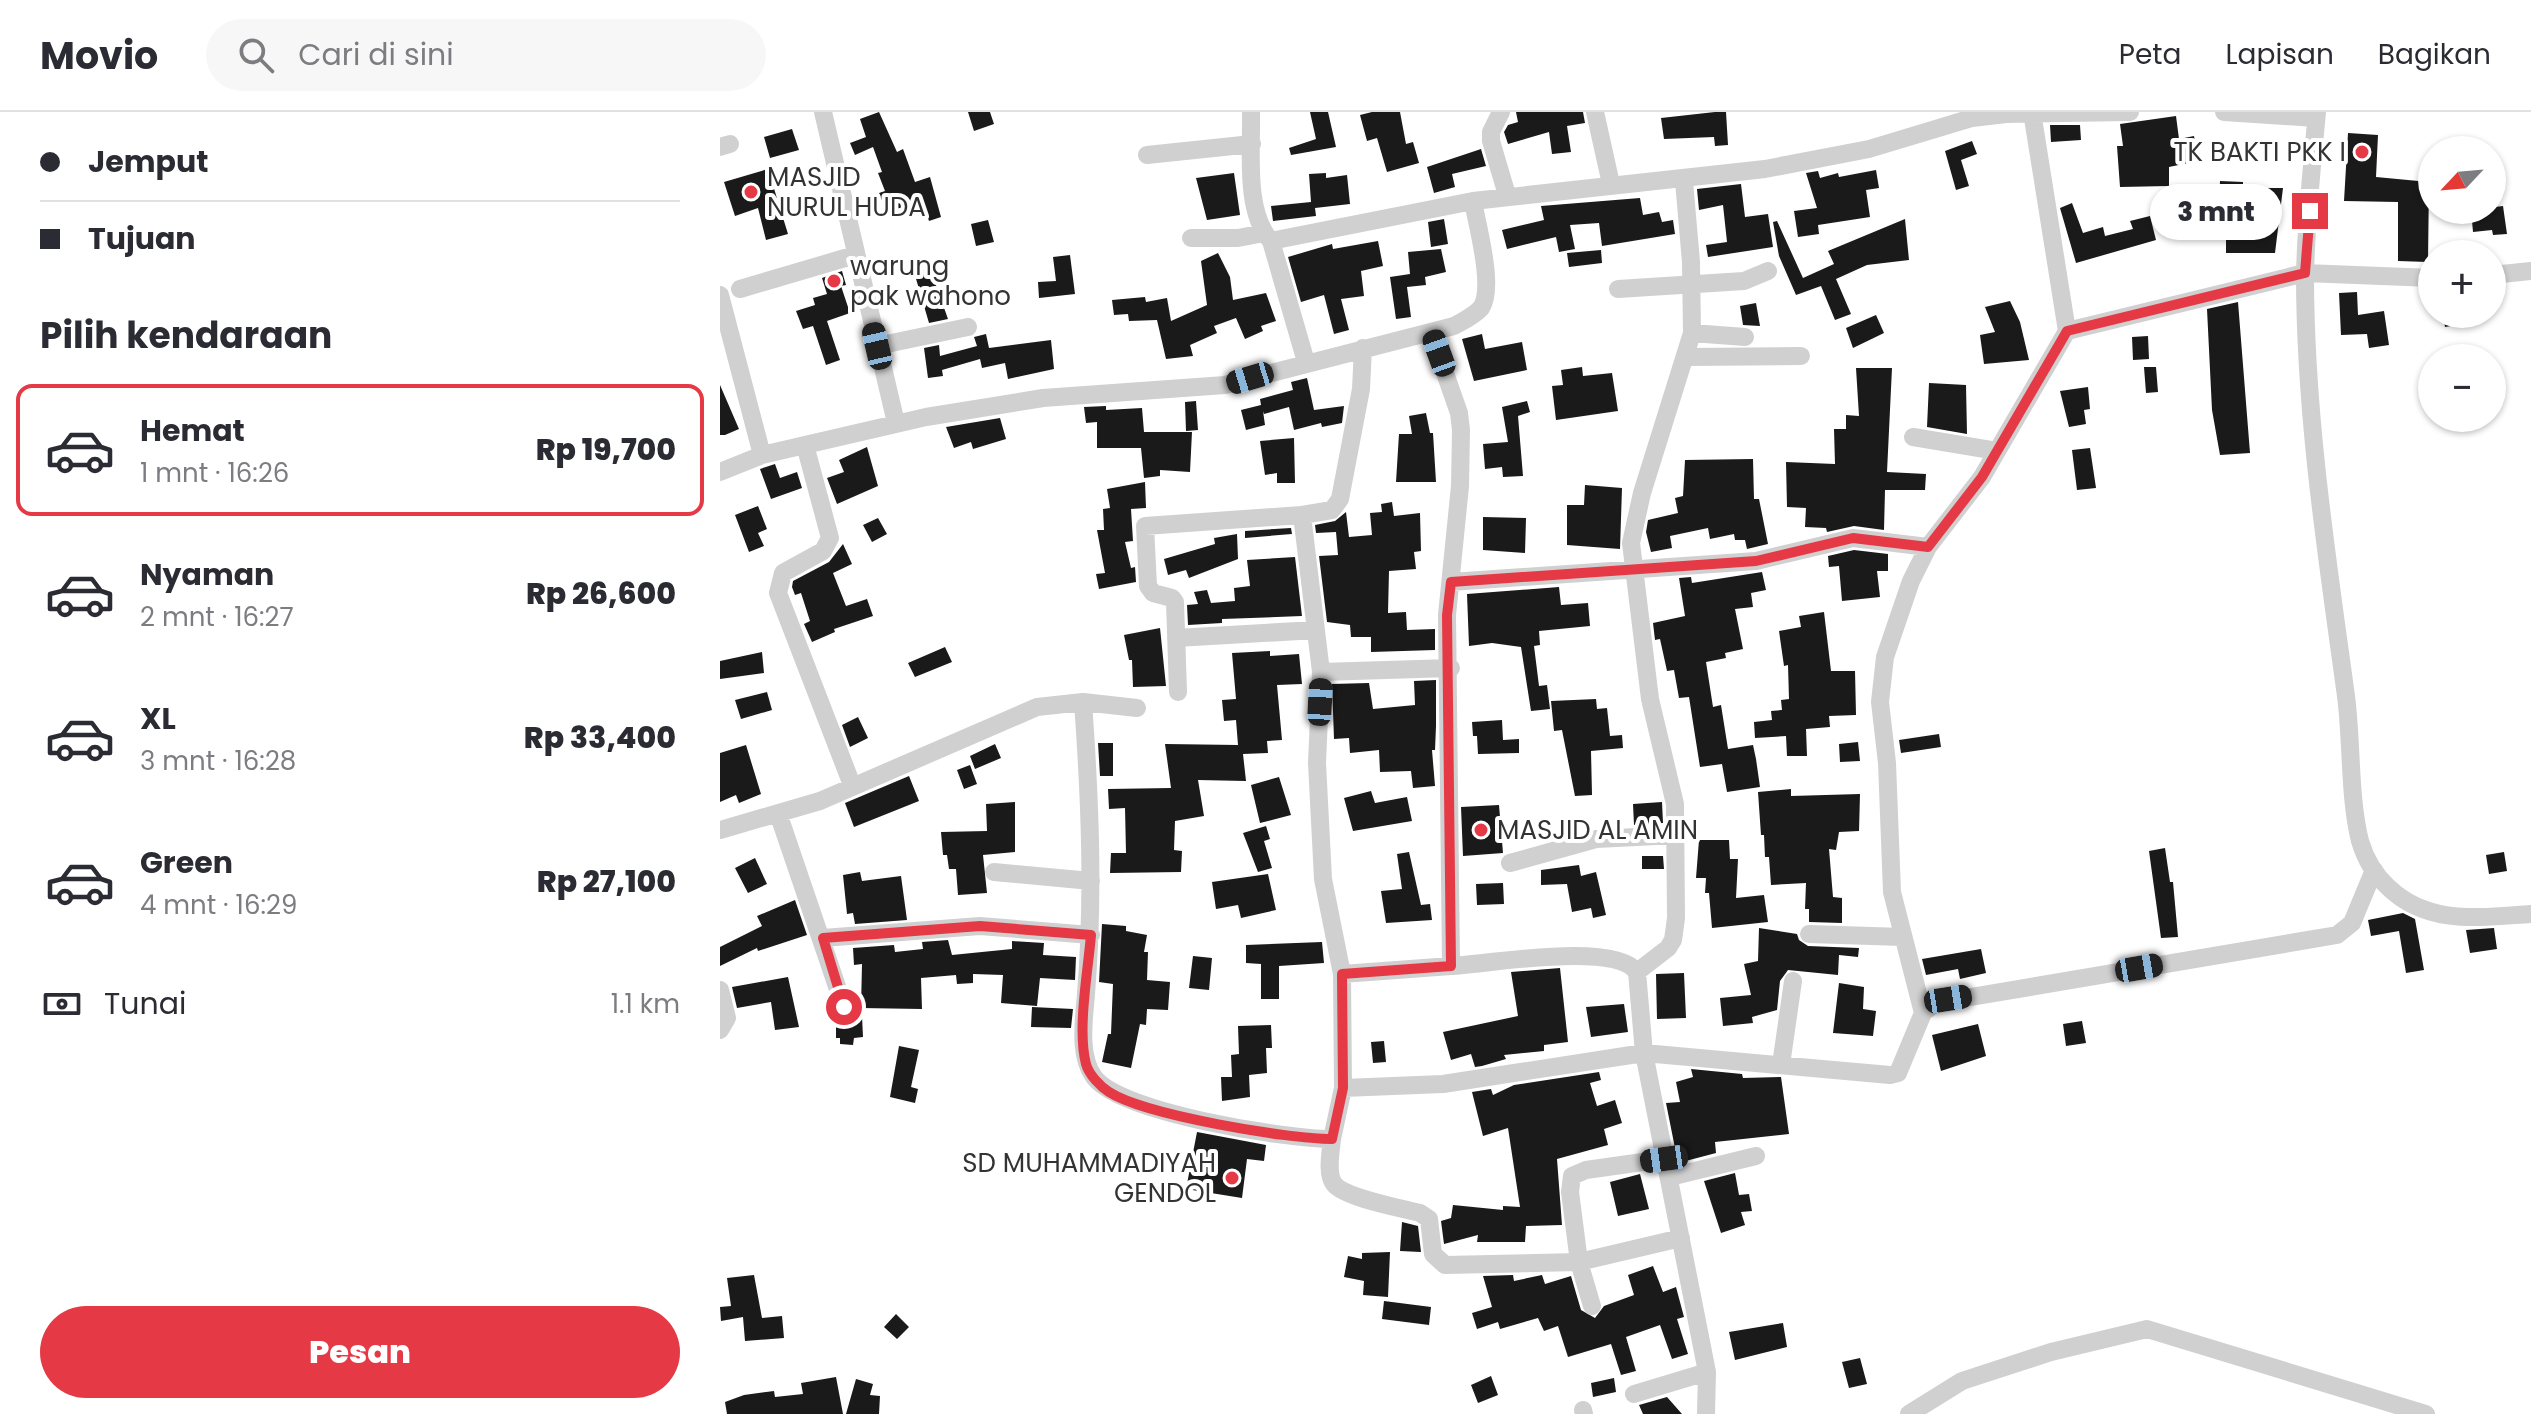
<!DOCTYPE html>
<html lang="id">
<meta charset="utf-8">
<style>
body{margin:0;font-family:Poppins,sans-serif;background:#f7f7f7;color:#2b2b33;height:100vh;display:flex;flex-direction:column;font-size:30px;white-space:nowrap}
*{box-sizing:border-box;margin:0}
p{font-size:26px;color:#7c7c81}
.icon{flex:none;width:44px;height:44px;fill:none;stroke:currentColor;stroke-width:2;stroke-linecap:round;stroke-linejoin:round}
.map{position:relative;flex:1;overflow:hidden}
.details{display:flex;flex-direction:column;background:#fff;width:720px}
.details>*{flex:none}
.top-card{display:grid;align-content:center;height:176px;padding:0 40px;background:#fff}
.needle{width:52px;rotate:244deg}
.tools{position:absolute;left:1698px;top:24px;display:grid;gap:16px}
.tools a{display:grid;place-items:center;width:88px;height:88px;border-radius:50%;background:#fff;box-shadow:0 2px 6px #0004;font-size:40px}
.end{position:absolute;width:36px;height:36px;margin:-18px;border:10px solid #e63946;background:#fff;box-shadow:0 0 0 4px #fff}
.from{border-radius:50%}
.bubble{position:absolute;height:56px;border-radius:28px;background:#fff;box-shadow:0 2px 6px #0004;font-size:26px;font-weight:800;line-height:56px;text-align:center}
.car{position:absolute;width:24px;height:48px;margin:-24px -12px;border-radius:10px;box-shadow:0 0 6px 2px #0007;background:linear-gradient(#222 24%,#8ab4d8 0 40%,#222 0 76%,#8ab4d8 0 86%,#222 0)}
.top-card b{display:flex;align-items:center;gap:28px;height:76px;font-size:30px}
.top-card b+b{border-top:2px solid #e1e1e2}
.top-card i{width:20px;height:20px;background:#2b2b33}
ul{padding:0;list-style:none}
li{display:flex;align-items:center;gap:24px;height:132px;margin:0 16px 12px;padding:0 24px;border:4px solid transparent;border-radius:16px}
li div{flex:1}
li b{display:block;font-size:30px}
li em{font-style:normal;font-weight:800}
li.current{border-color:#e63946}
li>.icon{width:72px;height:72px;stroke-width:1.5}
h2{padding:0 40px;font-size:36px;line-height:96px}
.pay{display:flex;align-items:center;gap:20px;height:88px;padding:0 40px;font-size:30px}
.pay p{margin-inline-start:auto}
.action{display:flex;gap:16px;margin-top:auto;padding:16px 40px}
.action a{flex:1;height:92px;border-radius:48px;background:#e63946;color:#fff;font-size:32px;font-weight:800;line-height:92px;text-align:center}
header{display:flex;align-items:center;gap:48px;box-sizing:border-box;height:112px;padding:0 40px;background:#fff;border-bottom:2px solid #e1e1e2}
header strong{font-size:38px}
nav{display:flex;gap:44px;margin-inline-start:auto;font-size:28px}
.search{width:560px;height:72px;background:#f7f7f7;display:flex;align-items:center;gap:20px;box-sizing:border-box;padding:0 28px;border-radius:44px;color:#7c7c81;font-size:30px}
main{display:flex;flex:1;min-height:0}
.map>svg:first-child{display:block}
</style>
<header>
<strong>Movio</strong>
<div class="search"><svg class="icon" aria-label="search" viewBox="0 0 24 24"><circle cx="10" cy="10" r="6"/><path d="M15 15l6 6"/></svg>Cari di sini</div>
<nav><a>Peta</a><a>Lapisan</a><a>Bagikan</a></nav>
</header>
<main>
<section class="details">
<div class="top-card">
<b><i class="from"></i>Jemput</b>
<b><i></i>Tujuan</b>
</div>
<h2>Pilih kendaraan</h2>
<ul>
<li class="current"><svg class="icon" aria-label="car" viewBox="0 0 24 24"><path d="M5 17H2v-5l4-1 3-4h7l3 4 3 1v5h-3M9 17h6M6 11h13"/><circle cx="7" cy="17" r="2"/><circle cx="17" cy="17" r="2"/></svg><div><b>Hemat</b><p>1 mnt · 16:26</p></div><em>Rp 19,700</em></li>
<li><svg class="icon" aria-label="car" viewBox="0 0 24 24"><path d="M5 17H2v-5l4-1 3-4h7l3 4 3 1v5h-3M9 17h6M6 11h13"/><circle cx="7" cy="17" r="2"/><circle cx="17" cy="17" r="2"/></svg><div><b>Nyaman</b><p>2 mnt · 16:27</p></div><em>Rp 26,600</em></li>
<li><svg class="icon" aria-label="car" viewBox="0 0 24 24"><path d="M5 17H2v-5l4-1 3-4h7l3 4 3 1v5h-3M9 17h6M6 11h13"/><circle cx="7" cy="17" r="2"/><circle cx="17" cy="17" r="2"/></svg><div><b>XL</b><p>3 mnt · 16:28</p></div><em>Rp 33,400</em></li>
<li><svg class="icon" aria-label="car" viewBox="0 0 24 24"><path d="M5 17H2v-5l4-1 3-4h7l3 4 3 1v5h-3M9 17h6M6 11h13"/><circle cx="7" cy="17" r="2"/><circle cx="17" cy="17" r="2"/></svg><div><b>Green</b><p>4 mnt · 16:29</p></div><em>Rp 27,100</em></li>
</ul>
<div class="pay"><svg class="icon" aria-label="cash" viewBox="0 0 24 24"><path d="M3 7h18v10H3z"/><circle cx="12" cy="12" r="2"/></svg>Tunai<p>1.1 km</p></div>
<div class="action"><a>Pesan</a></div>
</section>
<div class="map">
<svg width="1811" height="1302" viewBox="0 0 1811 1302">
<rect width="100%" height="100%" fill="#fff"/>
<path fill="#1a1a1a" d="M159,0L177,40L183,37L195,70L210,65L221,105L209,109L203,91L166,99L159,81L165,79L158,61L162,60L153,35L135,43L130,31L146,25L140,7Z
M248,0H270L274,12L254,19Z
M590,0H608L616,35L571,43L569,36L596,27Z
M652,0H680L686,32L693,30L699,51L667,60L657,26L647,29L640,3Z
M796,0H863L865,11L847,14L851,40L832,42L829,20L788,32L784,20L788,13L798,10Z
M995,0H1006L1008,33L995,34L994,25L944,27L941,6Z
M1456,4L1459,27L1474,24L1478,49L1449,55V74L1400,75L1397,34H1403L1400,12Z
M1330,13H1360L1361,28L1331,30Z
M72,17L79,38L50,46L44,25Z
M1628,21L1658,23L1656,65L1709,70L1708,150L1678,149V90L1624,89Z
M1252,29L1257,42L1241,48L1249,74L1236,78L1225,39Z
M761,37L766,54L732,62L735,75L714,81L707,55Z
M48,57L68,122L46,128L38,96L15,104L4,70Z
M1156,58L1159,76L1146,78L1150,105L1098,113L1099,122L1078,125L1074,99L1097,96L1086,61L1098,59L1100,66L1118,61L1119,65Z
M514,61L520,103L487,108L476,66Z
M606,61V66L627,63L630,92L595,96L596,104L553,109L551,94L591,90L589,62Z
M1500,69L1523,70V76H1563L1555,141H1506V96H1499Z
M1021,72L1025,105L1048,102L1053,135L988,145L986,133L1007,130L1003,93L979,98L977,77Z
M920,86L923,103L939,100L942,110L953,108L955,122L882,134L879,111L850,113L855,137L839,140L836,125L787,137L782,118L824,108L821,94Z
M1352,91L1363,121L1383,115L1385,124L1413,117L1410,109L1430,104L1436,128L1356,151L1340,96Z
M1783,94L1787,122L1773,123L1772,118L1753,120L1751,98Z
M724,107L728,132L711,135L708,110Z
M1185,107L1189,148L1147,153L1116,167L1131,202L1115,208L1101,174L1076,183L1059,144L1053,110L1057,109L1083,166L1114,152L1108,139Z
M268,108L274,130L256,134L251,112Z
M658,129L663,154L641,159L644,184L621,187L629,218L614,222L604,183L581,190L568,145L612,132L613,137Z
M721,137L726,160L705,165L706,173L687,175L691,205L676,207L670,165L690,162L688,140Z
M881,138L882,151L849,155L847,141Z
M498,141L510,165L513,188L546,181L556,209L541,214L543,219L525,227L516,206L494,214L497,221L470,233L473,244L446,247L437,208L409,209L408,202L394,203L392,188L425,185L426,190L447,186L451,209L487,193L481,149Z
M350,143L355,182L319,186L318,170L336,169L333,145Z
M210,156L228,207L209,211L194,160Z
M122,159L126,173L121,174L130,201L107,209L120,248L106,253L93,214L83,217L76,199L95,193L93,186L107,182L102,166Z
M1637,180L1638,203L1664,199L1669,233L1649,236L1647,222L1621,223L1619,181Z
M1290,189L1300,210L1309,248L1264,252L1260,223L1275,220L1265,195Z
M1518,190L1530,341L1500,343L1492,298L1487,197Z
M1036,191L1040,214L1023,213L1020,194Z
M1723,202H1763L1764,208L1725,215Z
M1156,203L1164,221L1133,236L1126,216Z
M266,222L269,236L331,228L334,257L288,267L285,251L262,256L260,247L222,258L223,264L208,266L204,236L219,233L220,244L257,234L254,225Z
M762,222L765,237L802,230L807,258L754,269L742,227Z
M1428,224L1429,247L1413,248L1412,225Z
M862,255L863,264L892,261L898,299L836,308L832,274L843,273L841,258Z
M1424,255H1436L1438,280L1426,281Z
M1136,256H1172L1167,360L1206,362L1205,378H1165L1164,418L1134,414L1107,420L1106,416L1085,415L1086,396L1067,395L1066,350L1115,352L1114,317H1126V303L1139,304Z
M587,266L594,298L624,294L622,311L602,315L601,311L574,318L569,295L544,302L543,299L545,313L526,318L521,298L541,293L540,287L573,278L571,270Z
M1209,271L1246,273L1247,322L1207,315Z
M0,273L19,317L5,323H0Z
M1368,275L1370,297L1364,298L1366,312L1349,315L1340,279Z
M476,289L478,318L466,319L465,290Z
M807,289L810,300L798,304L803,364L783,365L782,355L765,357L763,332L788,330L782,295Z
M386,294V298L422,296L424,320H472L470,360L440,358V364L424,366L421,336H377V310L366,311L364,295Z
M706,301L710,321H713L716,370H676L679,322H692L689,304Z
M280,306L286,327L253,337L251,330L234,336L226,315Z
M574,326L575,371H557V361L545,363L540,329Z
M147,335L158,374L117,392L107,366L124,360L119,348Z
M1370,336L1376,376L1357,378L1352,338Z
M1033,347L1034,387H1039L1048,432L1027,437L1025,428H1015L1014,422L990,427L988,416L950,424L952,436L931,440L926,420L928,408L958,401L955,386L963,384L965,348Z
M55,352L60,366L77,360L82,376L51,387L40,357Z
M425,370L426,396L411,397L413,429L405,430L411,456L415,455L416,470L379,477L376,462L385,461L377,418H384L383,397L390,396L387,377Z
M865,373L902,376L900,437L847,433V393H864Z
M672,390L674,404L700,401L701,439L694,440L696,457L669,459L668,501L686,500L687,518L715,517V538L651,540V525H631L630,513L607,510L599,444L618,443L616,420L596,421L595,413L615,409L626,400L629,425L652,423L650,401L662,400L661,392Z
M38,394L47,417L38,421L44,434L29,440L15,403Z
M763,405L806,406L805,441L763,438Z
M158,406L167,422L152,430L143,413Z
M571,416L572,422L525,426V419Z
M517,422L518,447L469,466L466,458L448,463L444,447L495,432L494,426Z
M123,432L132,452L113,461L126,494L147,487L153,504L114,517L115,520L92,530L84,512L90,509L81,481L75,483L72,475L73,469L109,450Z
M1134,438L1168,442V459H1157L1160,485L1122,489L1119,454L1109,455L1108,444Z
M575,445L582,504L502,507V511L468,513L467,493L478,492L474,480L487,478L491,491L515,489L514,476L530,474L527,448Z
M1042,460L1046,478L1031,481L1033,495L1015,497L1023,537L1005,541L1006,546L986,550L993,595L1001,593L1008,637L1033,633L1036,647L1040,675L1007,680L1002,652L980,655L969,585L959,586L954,558L947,559L940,527L935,528L933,511L965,504L959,466L971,465L972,471Z
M839,475L841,493L868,491L870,514L819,519L820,533L814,534L819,574L827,573L830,597L811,599L801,535L772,531L749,534L747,482Z
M1104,500L1111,559H1135L1136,603L1109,604L1110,615L1086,617L1087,644H1067L1066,624L1035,626L1034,610L1052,608L1051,599L1062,598L1061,588L1069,587L1068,553L1064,554L1059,519L1081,515L1079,504Z
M440,516L446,574L413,575L412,548H409L404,523Z
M225,535L232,550L195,565L188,551Z
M550,539V544L579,542L582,572L557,573L562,628L547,629L548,641L523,642L526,669L478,668L484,704L455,709L454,738L462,739L461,760L390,761L391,741H406L405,696L389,697L388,677L451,676L445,632L518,633L516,608L504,609L502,588L516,587L512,541Z
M42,540L44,561L0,567V549Z
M716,568V614L715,638H712L715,674L693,676L691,659L660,660L659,638L630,641L629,626L614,627L612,572L649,571L653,597L695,593L694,569Z
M47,580L52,598L21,607L15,588Z
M876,587L877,597L887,596L890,624L902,623L903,636L871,639L872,683L855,684L842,618L834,619L831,589Z
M138,605L148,626L130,635L122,613Z
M782,608L783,628L799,627V641L758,642L757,624H753L752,610Z
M1219,622L1221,635L1181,641L1179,628Z
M1138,630L1140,649L1120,650L1119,632Z
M378,631H393V664H380Z
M275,632L281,646L255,657L250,644Z
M26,633L41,682L19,691L16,683L0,690V641Z
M250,653L257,672L244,677L237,658Z
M189,664L199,689L134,715L125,691Z
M559,665L571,703L540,711L531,673Z
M1071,677V684L1140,682L1139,719L1119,720L1116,738L1109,737L1113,785L1122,786V811L1089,810V797H1085L1086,771L1051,773L1049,745H1045L1044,723H1041L1038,680Z
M651,679L655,691L687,685L692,709L633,719L624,686Z
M295,690V740L263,743L267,781L238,783L236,757H229L227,743H223L221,720L267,719L266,692Z
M942,690L943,711L914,713L913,692Z
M779,693L783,741L743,744L741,695Z
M546,714L550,727L544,729L552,756L538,760L523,721Z
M979,728H1009L1010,747H1018L1016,786L1044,783L1048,810L992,816L989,781H985L986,766H976Z
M1445,736L1450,770H1453L1458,825L1441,826L1429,739Z
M689,740L701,793L710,792L712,808L666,811L661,779L682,777L677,742Z
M1784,740L1787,759L1769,762L1766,743Z
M922,744H943L944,757H922Z
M35,746L47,772L28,781L15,756Z
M859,753L861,764L876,760L886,803L873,806L871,796L852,800L847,772L821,773V758Z
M140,760L142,769L181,764L187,808L135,812L133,801L127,802L123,763Z
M548,762L556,798L521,806L518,793L496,797L492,770Z
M783,771L784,792L757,793L756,772Z
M75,788L87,823L38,839L37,836L0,854V835L42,814L37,804Z
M1683,801L1695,807L1704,858L1686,861L1679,819L1651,824L1648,808Z
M382,812L406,814V819L427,823L424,840H428L427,868L450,870L448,898L427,897L426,913L420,912L411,956L382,950L388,922H391L393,872L379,870Z
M1039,816L1077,822L1079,828L1088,834L1139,836L1138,845L1119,843L1118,863L1068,858L1060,869L1057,898L1032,905L1033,911L1003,914L1000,886L1031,883L1024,852L1038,849Z
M1774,816L1777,837L1750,841L1746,818Z
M228,828L232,843L292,837V829L324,831L323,843L356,845L355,868L320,866L317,894L281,891L283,863L253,862V871L237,872L236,863L201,866L202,897L141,896L142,852L134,853L133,836L174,833L175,840L203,837L202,830Z
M602,830L604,851L559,854V887H541V852L526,851V833Z
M1261,837L1266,861L1240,867L1238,857L1206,863L1202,847Z
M473,844L492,846L489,878L469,876Z
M840,856L848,930L824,933V939L784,943L786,947L762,954L755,955L751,942L731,948L723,920L798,904L791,860Z
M964,861L966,906L937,907L936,862Z
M68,865L79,915L55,918L51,890L17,896L12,875Z
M1119,871L1144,875L1143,897L1156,899L1153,924L1113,921Z
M904,892L908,920L871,925L866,895Z
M312,895L353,897L351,916L311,915Z
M116,904H142L143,925L134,926L133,933L120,932V926H116Z
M1362,909L1366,931L1346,934L1343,912Z
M1258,912L1266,944L1221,959L1212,923Z
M551,913L552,936H546L547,961L529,963L530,985L502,989L501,965H512L511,943L519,942L518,914Z
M664,929L666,950L653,951L651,930Z
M179,934L199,938L191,975L198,977L195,991L170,985Z
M971,957L1022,962L1023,966L1061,965L1069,1022L995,1030L996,1041L958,1051L946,991L960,990L956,970L973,965Z
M879,960L881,968L870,971L877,994L895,988L902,1011L884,1017L888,1033L837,1047L842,1113L806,1114L805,1130H757L758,1123L724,1132L721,1109L731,1106L733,1093L783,1098V1094L800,1095L788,1016L763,1024L752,980L771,977L773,983L794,973Z
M477,1020L546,1033L544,1049L527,1047L522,1086L466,1077Z
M1015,1061L1019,1083L1029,1082L1032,1099L1021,1100L1025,1113L1001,1121L984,1069Z
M920,1062L929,1097L898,1104L890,1070Z
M682,1110L698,1114L701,1140L680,1139Z
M670,1140L668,1185L643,1183L644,1169L624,1165L628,1144L642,1147V1141Z
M933,1154L943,1180L956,1175L964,1205L957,1207L968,1242L952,1247L940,1213L906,1225L916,1259L901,1263L891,1232L848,1245L838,1214L824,1219L818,1206L780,1217L778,1210L757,1217L752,1201L772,1195L763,1164L793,1163L794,1169L822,1163L825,1172L851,1164L861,1198L875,1206L884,1194L914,1183L908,1163Z
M34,1163L42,1206L62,1204L64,1226L25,1229L23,1205L1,1209L0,1195L11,1194L7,1166Z
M664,1189L711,1195L709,1213L662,1207Z
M176,1202L189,1215L177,1227L164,1215Z
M1063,1211L1067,1235L1015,1248L1009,1220Z
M1140,1246L1147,1272L1129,1276L1122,1250Z
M771,1264L778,1283L758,1291L751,1273Z
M116,1265L123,1302H7L5,1290L24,1283L54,1279L55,1285L83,1282L81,1271Z
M894,1266L896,1280L873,1285L871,1271Z
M136,1267L153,1272L150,1283L160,1284L159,1302H126Z
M947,1285L962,1302H923L919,1293Z"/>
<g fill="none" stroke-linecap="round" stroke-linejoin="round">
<path stroke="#d0d0d0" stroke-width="18" d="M103,0L176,311
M531,0C532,37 524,100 551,129L753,89
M781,0L771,20V29L787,83
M875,0L891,72
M1504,0L1596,6
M1597,0C1592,54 1586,109 1585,163C1585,304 1607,445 1626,584C1632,630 1629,685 1640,729C1645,746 1655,763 1668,775C1708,814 1761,805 1811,802
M0,35L10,32
M427,43L532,32
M471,126H518L544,121
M551,129L586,250
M1772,163L1811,159
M20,177L135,143
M898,177L1024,169L1048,159
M0,183L42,343
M1347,219L1585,161L1712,166
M711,221L739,301L741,318L740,374L727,503L731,854C769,852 895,829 917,860L924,941L987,1260L986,1302
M972,221L1025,225
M157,234L248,215
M966,245L1081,244
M1193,325L1277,339
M85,333L110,426L103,439L63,461L58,481L132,673
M0,360L42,343L206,305L323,286L505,273L734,214C743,209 754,204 761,196C775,176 757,113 753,89L1045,57L1149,37L1252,6L1286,2L1410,0
M582,403L612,398L620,387L641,277L643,236
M731,470L1036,449L1133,426L1208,435
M456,526L596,518
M601,560L731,556
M458,580L455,490L452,486L433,481L428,474L425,414L582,403L601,560L597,651L603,767L622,862L731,854
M363,590L417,596
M58,701L124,895
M0,718L100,689L317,595L363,590C370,688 374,784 366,882C364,907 358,943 374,965C400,1001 566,1027 612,1027L623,976L723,972L924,941L1170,963L1178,961L1203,901L1215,891L1617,823L1632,811L1654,758
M790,751L876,727L956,723
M274,760L371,769
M1089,822L1183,825
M103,826L260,814L371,823
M917,860L948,836L953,828L956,806L955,692L930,587L911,431L922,381L972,221L971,150L964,69
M622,862L623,976
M0,878L7,906L0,918
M1203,901L1172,780L1167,651L1160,590L1165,545L1191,469L1208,435L1262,365L1347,219L1312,0
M1061,953L1073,869
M612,1027C611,1039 606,1061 614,1072C625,1086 681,1096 700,1101L709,1107L713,1142L725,1153L859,1150L850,1080L852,1064L866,1058L944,1047
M950,1065L1036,1044
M872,1194L859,1150L961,1126
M914,1282L987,1260
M863,1298L864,1302
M1189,1302L1242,1269L1331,1240L1427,1217L1706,1302"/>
</g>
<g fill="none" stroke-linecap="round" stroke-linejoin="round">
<path stroke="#e63946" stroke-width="10" d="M124,895L103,826L260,814L371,823C368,859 357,918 366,952C369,963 381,975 389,980C425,1003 567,1027 612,1027L623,976L622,862L731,854L727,503L731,470L1036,449L1133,426L1208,435L1262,365L1347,219L1585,161L1590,99"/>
</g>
<g fill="#e63946" stroke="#fff" stroke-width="3">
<circle cx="1642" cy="40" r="8"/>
<circle cx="31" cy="80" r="8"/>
<circle cx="114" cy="169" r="8"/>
<circle cx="761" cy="718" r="8"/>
<circle cx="512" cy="1066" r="8"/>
</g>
<g text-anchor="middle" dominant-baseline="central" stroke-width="8" stroke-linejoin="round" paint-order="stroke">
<g font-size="26" fill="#333" stroke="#fff" text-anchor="start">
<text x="1626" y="40" text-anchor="end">TK BAKTI PKK I</text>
<text x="47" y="65">MASJID<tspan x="47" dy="30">NURUL HUDA</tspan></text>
<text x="130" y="154">warung<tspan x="130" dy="30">pak wahono</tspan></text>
<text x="777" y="718">MASJID AL AMIN</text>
<text x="496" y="1051" text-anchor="end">SD MUHAMMADIYAH<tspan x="496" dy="30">GENDOL</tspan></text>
</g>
</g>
</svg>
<div class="tools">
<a><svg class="needle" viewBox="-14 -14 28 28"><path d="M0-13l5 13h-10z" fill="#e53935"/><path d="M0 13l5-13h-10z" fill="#7c7c81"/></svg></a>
<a>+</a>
<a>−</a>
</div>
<i class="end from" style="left:124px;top:895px"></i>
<i class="end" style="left:1590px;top:99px"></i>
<div class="bubble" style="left:1430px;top:72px;width:132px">3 mnt</div>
<i class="car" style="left:157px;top:234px;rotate:347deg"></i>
<i class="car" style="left:719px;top:241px;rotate:340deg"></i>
<i class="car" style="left:530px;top:266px;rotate:253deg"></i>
<i class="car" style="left:600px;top:590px;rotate:3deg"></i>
<i class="car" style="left:1419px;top:856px;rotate:80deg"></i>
<i class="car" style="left:1228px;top:887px;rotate:81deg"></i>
<i class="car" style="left:944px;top:1047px;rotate:262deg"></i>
</div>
</main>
